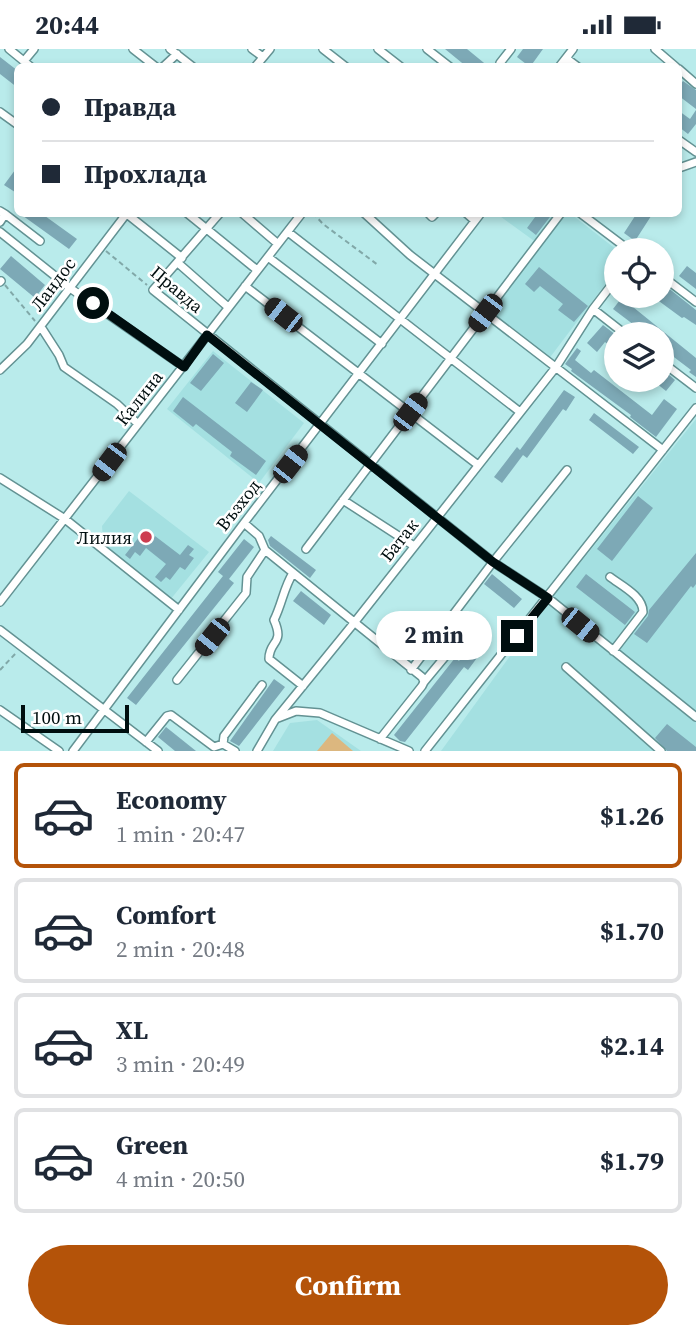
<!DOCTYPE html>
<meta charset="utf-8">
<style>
body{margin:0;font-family:"Source Serif 4",serif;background:#f6f6f7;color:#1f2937;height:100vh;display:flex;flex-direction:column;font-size:26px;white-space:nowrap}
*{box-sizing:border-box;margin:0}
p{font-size:23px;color:#747a83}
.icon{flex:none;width:38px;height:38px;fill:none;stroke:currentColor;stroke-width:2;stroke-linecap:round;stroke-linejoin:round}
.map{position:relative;height:702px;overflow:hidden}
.drawer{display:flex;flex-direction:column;background:#fff;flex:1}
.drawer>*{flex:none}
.hud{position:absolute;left:14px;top:14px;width:668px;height:154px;border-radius:10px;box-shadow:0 4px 10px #0003;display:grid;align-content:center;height:154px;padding:0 28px;background:#fff}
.fabs{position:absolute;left:604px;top:189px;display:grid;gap:14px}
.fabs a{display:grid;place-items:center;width:70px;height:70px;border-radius:50%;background:#fff;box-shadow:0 4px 10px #0003;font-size:35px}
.scale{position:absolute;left:21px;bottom:18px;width:108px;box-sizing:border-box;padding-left:7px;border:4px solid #000e0f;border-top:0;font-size:19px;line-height:24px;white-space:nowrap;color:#000e0f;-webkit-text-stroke:5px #fff;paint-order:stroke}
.end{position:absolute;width:32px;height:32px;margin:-16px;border:9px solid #000e0f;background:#fff;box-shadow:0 0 0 4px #fff}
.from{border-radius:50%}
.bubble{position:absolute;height:49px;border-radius:24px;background:#fff;box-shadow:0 4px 10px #0003;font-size:23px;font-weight:700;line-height:49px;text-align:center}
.car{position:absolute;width:21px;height:42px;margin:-21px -10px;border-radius:9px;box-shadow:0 0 5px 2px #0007;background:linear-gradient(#222 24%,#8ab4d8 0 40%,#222 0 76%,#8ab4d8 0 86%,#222 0)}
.hud b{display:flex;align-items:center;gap:24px;height:66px;font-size:26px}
.hud b+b{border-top:2px solid #e0e1e3}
.hud i{width:18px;height:18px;background:#1f2937}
ul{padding:12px 0 0;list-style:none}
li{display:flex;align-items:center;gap:21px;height:105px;margin:0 14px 10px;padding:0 14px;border:4px solid #e0e1e3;border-radius:10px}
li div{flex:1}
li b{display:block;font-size:26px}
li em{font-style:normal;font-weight:700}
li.selected{border-color:#b45309}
li>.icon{width:63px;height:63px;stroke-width:1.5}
.primary-button{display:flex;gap:14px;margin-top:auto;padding:14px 28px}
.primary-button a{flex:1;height:80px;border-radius:42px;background:#b45309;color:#fff;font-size:28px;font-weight:700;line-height:80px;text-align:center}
.status{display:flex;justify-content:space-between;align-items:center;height:49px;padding:0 35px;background:#fff;direction:ltr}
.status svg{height:19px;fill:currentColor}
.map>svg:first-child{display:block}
</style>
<div class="status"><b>20:44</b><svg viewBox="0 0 49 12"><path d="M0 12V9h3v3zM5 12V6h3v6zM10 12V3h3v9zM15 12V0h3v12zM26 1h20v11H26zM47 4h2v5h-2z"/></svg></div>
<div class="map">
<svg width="696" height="702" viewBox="0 0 696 702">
<rect width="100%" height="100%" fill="#b9ebeb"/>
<path fill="#a4e0e1" d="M497,165H559L537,194Z
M564,165H571L617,201L616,221L548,311L490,263Z
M213,302L304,374L259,434L167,360Z
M696,370V702H441L552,549Z
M129,442L209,503L170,551L104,500L102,477Z
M317,671L361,702H273L290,674Z"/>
<path fill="#dcb77f" d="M332,684L353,702H317Z"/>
<path fill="#7da9b6" d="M445,0H467L489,18H467Z
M523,0H543L530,18L517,8Z
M0,8L18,22V39L0,25Z
M683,32L696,41V60L679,47V37Z
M696,61V75L688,85L679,78V62L690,70Z
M18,117V145L4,136Z
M19,164H47L45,167L77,190L69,200Z
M538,164H553L536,186L527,179Z
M637,164H653L635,192L624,184Z
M11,207L45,236L35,249L0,220Z
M687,217L696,224V240L679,227Z
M539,218L588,257L574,273L558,261L563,255L540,237L534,243L525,235Z
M662,234L696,261V276L684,268L682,269L652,247H662Z
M623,247H641L633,258L696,309V328L689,323L691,321L662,299V285H646L613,260Z
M603,276L616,286V302L605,293L597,303L587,294Z
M577,299L581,302L575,311L591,324L594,321L652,366L664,350L677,360L656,388L630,368L631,366L571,322L572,320L565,315Z
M213,305L224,314L201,342L190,334Z
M662,320L675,331L666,342L656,334L662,331Z
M251,333L263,341L247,363L235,354Z
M564,341L575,348L566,362L563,360L527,409L523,406L502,434L494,428L517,398L520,401Z
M183,348L266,412L256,426L230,407L232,403L196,375L193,378L173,362Z
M594,364L639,398L633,405L589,371Z
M638,447L653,459L612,512L597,500Z
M143,483L152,491L155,487L180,506L188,496L194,500L189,506L194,509L185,521L180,518L170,531L166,528L161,533L155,528L166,515L146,499L140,507L135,503L130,510L125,506Z
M271,487L316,521L310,529L270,497L268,491Z
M244,490L254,498L229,530L234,534L136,656L127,649L223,527L218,523Z
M696,504V535L693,539L691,537L647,594L634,585L648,567L649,561Z
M492,525L522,550L514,559L484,535Z
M586,525L635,563L625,576L576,538Z
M301,542L331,566L324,576L293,552Z
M481,582L491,590L468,621L464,618L405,693L400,692L394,686L455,609L459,612Z
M274,630L285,638L239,697L230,692Z
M667,675L696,698V702H667L655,689Z
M166,678L196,702H175L158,688Z"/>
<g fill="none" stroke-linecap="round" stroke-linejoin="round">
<defs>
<path id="minor" d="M9,0L31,18
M133,0L156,18
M170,0L193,18
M252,0L263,8
M323,0L346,18
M378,0L401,18
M427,0L450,18
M655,0L676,18
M566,9L578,18
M24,12L34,0
M500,14L511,0
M163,18L177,5
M255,18L270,0
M559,18L573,0
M679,20L696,35
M0,63L18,76
M679,91L696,103
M679,119L696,113
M0,162L5,165L0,173
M187,164L257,221
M220,164L153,241L493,513L548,549L696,668
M242,164L278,195
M364,164L410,206L663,401
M428,164L432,168L436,164
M466,164L475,172
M580,164L629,201
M5,165L40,192
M127,165L182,209
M0,183L70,239L184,318
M288,183L520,363
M268,208L382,295
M178,214L228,258
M662,227L696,253
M0,233L1,232
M245,237L478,416
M593,260L625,285
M41,278L59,306L64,318L117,355L138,375
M662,313L696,339
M0,321L27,295L127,164
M0,429L65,470L179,561
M343,451L414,497
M244,474L259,487L265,501L422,628L424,633L422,637L380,690
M306,500L561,164
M293,524C284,538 282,555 274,571C285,596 269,591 269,610L303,637
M610,528C622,537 643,547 643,563L613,602
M0,553L302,164
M0,581L158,702
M566,618L661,702
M411,621L493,513L567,421
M177,631L246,544L247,528L265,501
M424,633L468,580
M0,661L59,702
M278,669L296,662L320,664L409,702
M146,693L167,667L171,666L214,698L223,695L235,702
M223,695L224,687L262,636
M73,702L244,474L481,164
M257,702L275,671L354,574L556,318L593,260L616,230
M425,702L696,359"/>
</defs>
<use href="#minor" stroke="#639293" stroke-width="10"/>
<path stroke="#81a8a8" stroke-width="2" stroke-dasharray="5 3.5" stroke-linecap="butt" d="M313,164L323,175L378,216
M106,202L147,236
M5,236L35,272
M0,621L16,604"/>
<use href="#minor" stroke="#fff" stroke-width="7"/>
</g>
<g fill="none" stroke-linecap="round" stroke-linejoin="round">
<path stroke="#000e0f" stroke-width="9" d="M93,254L184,318L207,286L493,513L548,549L517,587"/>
</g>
<circle fill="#cd3d50" stroke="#fff" stroke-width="2.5" cx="146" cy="488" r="7"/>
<g text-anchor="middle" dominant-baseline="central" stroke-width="5" stroke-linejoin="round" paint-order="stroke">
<g font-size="18" fill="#000e0f" stroke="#fff">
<text transform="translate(53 235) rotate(-53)">Ландос</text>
<text transform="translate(177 240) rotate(40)">Правда</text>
<text transform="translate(139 349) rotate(-52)">Калина</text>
<text transform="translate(238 456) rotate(-52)">Възход</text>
<text transform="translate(399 491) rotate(-52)">Батак</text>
</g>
<g font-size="18" fill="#000e0f" stroke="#fff" text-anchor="end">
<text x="132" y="488">Лилия</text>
</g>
</g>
</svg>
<div class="fabs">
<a><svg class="icon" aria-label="locate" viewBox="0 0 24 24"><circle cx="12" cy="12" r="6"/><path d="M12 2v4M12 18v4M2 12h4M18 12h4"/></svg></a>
<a><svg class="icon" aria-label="layers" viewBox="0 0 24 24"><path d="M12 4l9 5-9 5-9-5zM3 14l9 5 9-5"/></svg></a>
</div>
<div class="scale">100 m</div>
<i class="end from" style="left:93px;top:254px"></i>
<i class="end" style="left:517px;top:587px"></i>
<div class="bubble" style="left:376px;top:562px;width:116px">2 min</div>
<i class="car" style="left:485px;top:264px;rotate:217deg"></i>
<i class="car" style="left:283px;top:266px;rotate:308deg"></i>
<i class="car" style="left:410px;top:363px;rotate:37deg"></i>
<i class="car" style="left:109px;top:413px;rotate:217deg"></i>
<i class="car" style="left:290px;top:415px;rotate:38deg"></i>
<i class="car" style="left:580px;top:576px;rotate:129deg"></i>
<i class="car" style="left:212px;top:588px;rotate:219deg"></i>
<div class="hud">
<b><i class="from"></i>Правда</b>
<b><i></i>Прохлада</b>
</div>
</div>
<section class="drawer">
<ul>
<li class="selected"><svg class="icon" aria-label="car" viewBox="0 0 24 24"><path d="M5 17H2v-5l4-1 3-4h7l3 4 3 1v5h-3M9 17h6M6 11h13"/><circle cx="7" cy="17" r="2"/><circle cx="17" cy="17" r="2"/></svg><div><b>Economy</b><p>1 min · 20:47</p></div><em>$1.26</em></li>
<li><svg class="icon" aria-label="car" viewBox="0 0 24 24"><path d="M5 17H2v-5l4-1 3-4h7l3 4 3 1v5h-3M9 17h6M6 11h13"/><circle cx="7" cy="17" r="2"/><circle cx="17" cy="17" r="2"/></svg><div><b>Comfort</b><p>2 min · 20:48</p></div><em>$1.70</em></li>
<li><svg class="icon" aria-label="car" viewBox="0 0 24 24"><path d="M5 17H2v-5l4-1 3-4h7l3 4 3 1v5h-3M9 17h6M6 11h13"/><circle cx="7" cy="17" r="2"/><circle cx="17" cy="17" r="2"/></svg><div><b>XL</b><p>3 min · 20:49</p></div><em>$2.14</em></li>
<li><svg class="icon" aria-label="car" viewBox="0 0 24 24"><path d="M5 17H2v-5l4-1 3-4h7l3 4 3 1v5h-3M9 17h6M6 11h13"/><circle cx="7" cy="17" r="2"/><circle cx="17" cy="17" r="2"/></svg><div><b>Green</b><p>4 min · 20:50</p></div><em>$1.79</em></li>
</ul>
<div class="primary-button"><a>Confirm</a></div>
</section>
